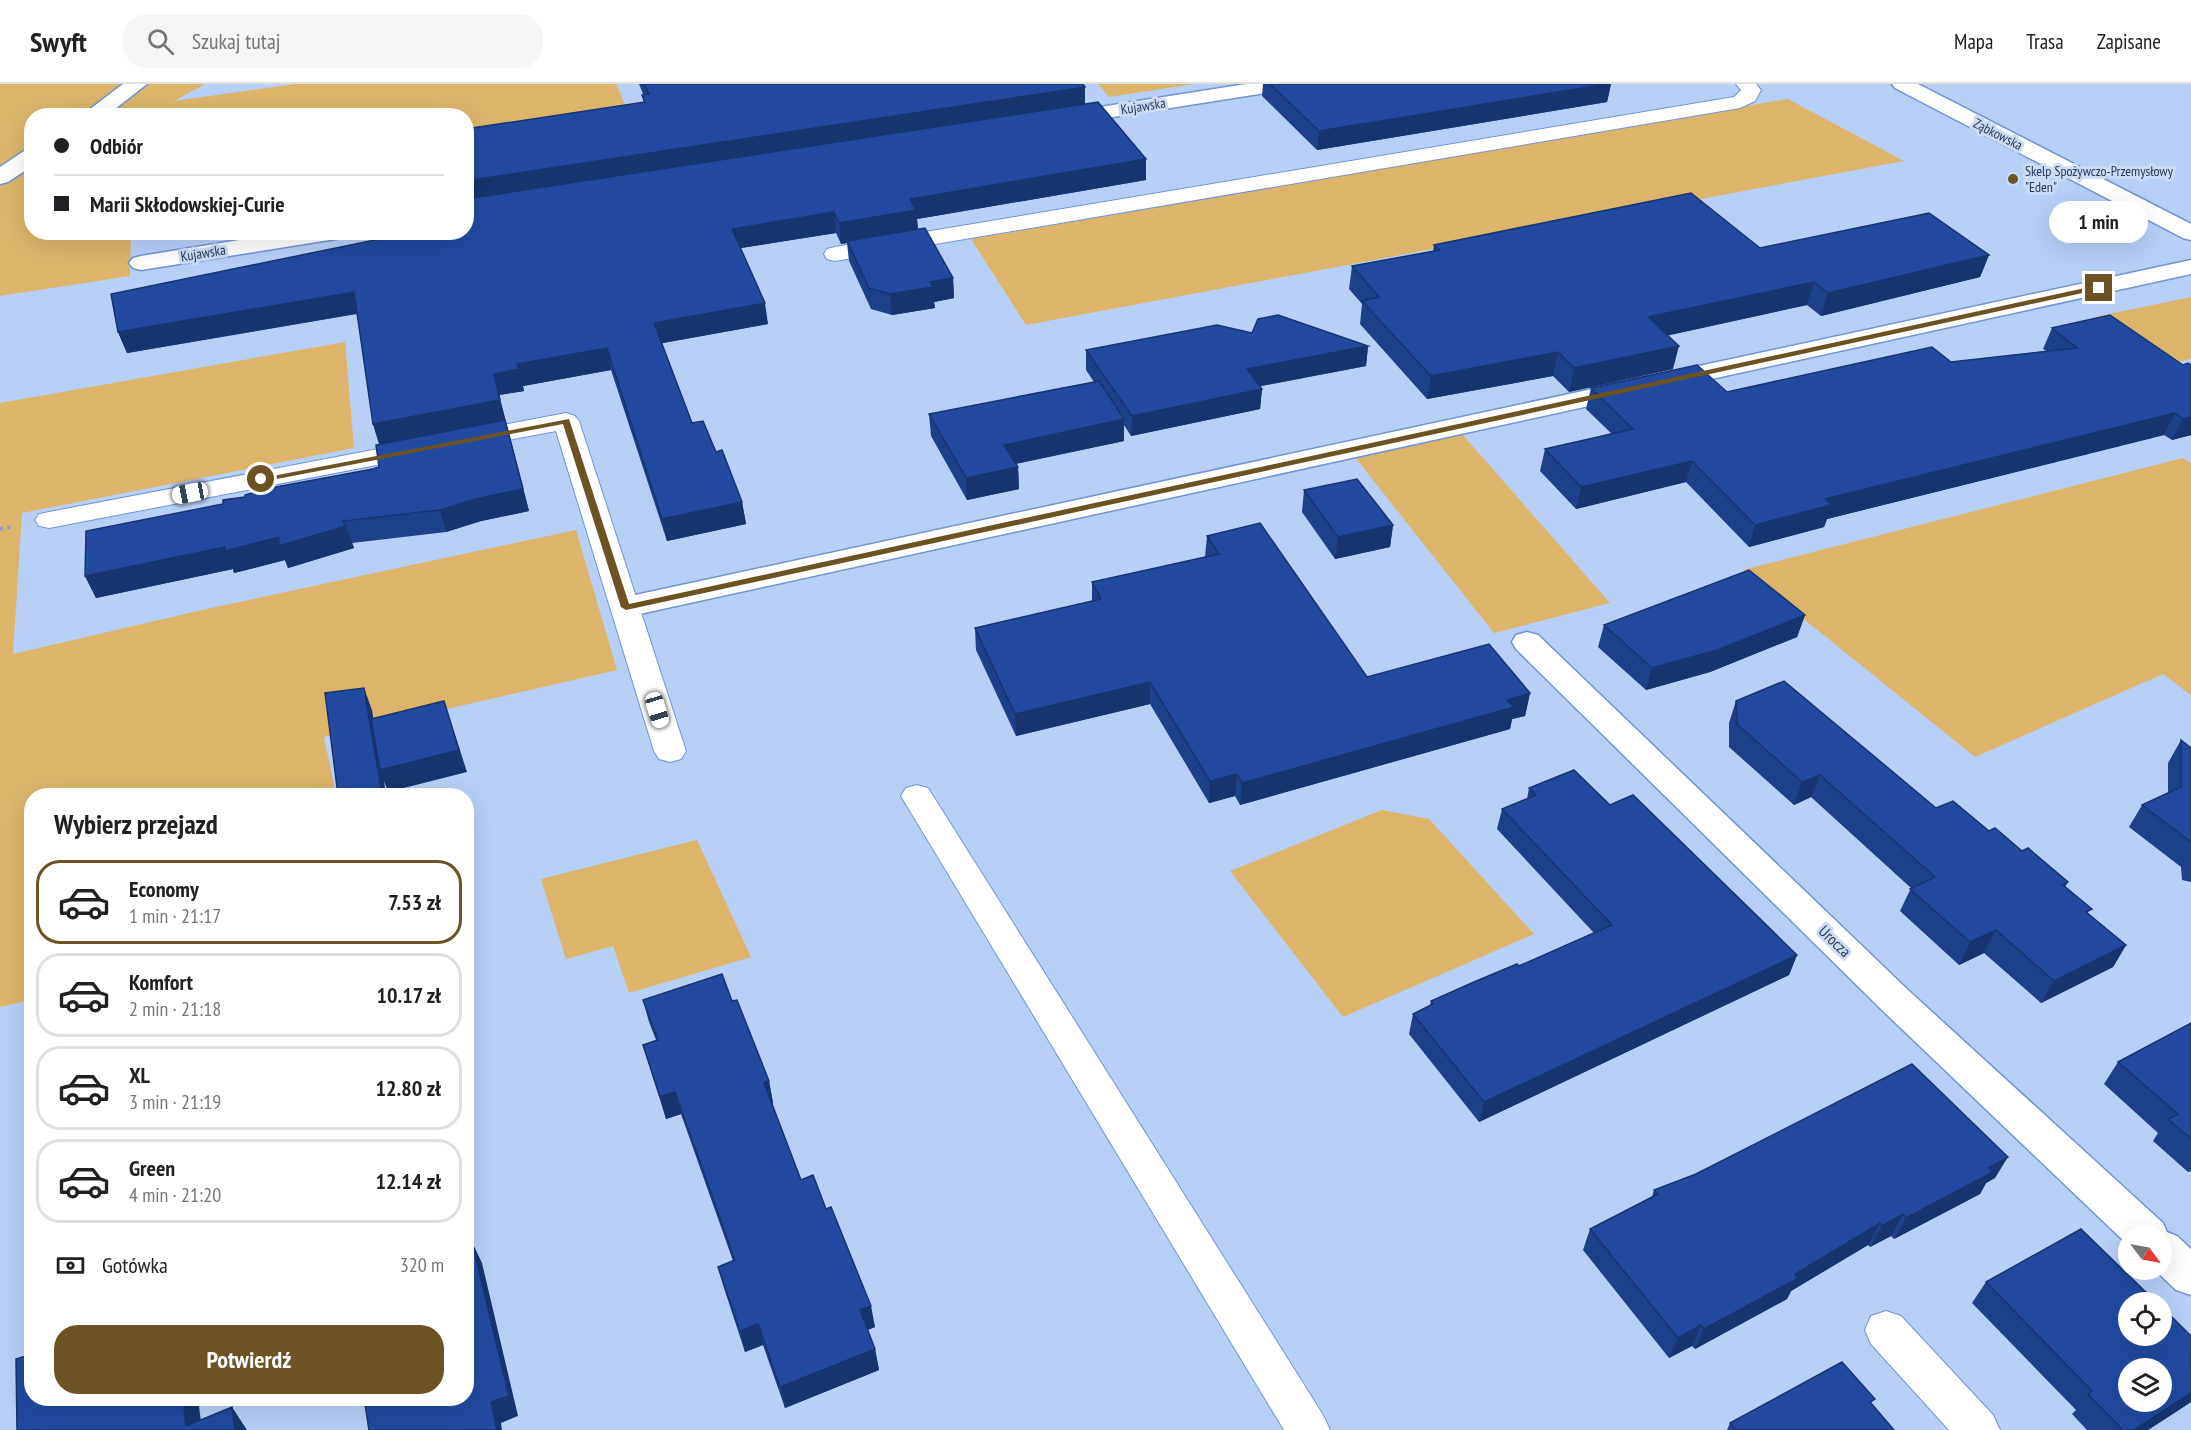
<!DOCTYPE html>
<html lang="pl">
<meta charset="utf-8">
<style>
body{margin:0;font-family:"PT Sans Narrow",sans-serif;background:#f6f6f6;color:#202124;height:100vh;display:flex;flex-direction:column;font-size:22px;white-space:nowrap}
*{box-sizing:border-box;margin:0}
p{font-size:20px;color:#757577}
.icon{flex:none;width:33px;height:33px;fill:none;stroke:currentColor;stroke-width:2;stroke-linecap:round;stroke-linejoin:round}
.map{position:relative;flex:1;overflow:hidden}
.sheet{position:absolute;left:24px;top:704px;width:450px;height:618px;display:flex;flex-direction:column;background:#fff;border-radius:24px;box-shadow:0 6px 24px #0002}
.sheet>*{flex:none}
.hud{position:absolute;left:24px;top:24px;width:450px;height:132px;border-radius:24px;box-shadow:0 6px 24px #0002;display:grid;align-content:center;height:132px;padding:0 30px;background:#fff}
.needle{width:39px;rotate:122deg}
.fabs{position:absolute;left:2118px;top:1142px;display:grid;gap:12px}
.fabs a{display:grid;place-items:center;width:54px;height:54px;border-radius:50%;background:#fff;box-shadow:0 6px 24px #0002;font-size:30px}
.end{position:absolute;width:27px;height:27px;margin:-14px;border:8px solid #6b5323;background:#fff;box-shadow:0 0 0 3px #fff}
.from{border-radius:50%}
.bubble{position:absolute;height:42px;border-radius:21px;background:#fff;box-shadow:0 6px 24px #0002;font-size:20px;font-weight:700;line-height:42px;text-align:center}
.car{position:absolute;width:18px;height:36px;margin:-18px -9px;border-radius:8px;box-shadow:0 0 4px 2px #0007;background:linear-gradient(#fff 24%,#345 0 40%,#fff 0 76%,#345 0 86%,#fff 0)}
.hud b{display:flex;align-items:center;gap:21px;height:57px;font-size:22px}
.hud b+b{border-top:2px solid #e0e0e0}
.hud i{width:15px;height:15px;background:#202124}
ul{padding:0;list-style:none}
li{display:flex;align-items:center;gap:18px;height:84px;margin:0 12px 9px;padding:0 18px;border:3px solid #e0e0e0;border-radius:24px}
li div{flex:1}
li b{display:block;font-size:22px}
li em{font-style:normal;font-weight:700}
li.on{border-color:#6b5323}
li>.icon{width:54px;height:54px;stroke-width:1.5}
h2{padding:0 30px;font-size:27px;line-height:72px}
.pay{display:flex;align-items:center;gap:15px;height:66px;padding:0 30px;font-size:22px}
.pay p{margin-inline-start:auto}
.action{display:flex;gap:12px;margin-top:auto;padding:12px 30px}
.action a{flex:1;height:69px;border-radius:24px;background:#6b5323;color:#fff;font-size:24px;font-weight:700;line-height:69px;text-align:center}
header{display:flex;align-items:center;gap:36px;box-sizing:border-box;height:84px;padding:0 30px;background:#fff;border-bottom:2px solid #e0e0e0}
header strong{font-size:28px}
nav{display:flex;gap:33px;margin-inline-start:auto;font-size:21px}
.search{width:420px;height:54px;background:#f6f6f6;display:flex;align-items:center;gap:15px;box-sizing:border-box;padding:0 21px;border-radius:24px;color:#757577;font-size:22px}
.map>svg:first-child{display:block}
</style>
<header>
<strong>Swyft</strong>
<div class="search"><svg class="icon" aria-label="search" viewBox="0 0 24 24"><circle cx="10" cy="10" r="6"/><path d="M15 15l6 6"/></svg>Szukaj tutaj</div>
<nav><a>Mapa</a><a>Trasa</a><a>Zapisane</a></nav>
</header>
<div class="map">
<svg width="2191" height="1346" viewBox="0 0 2191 1346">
<rect width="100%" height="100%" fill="#b8cff8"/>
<path fill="#dcb56b" d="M0,0H205L174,17L296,0H616L626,23L467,48L466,32H32V148L131,149L130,192L0,212Z
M1098,0H1194L1109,13Z
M1788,15L1904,77L1026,241L971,155Z
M2191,213V275L2164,281L2095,233Z
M345,258L354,364L22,429L13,570L211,524L576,446L617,586L324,653L336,711H32L31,916L0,923V319Z
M1461,349L1470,359L1610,519L1494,549L1354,372Z
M2183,374L2191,379V611L2163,590L1975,673L1743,486Z
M1382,726L1429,735L1534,850L1343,933L1230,787Z
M697,756L751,873L629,909L613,862L566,875L541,795Z"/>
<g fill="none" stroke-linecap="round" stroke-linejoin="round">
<defs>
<path id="service" d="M1736,0H1756L1761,6L1755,17L1740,24L835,177L827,175L824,170L827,165L835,163L1734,13L1741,6Z
M566,329L575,332L579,337L686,667L681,675L670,678L659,675L654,667L556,347L466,364L457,361L453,356L457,351L466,348Z
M420,357L429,359L433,365L429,371L49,444L39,442L35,436L39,430L49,428Z
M917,701L928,704L1323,1331L1330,1346H1284L901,712L906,704Z
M1886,1227L1901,1232L1993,1331L2000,1346H1949L1871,1260L1865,1246L1871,1232Z"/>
<path id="minor" d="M123,0H147L106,32H81Z
M1246,0H1295L1292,4L1285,6L1062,41L1055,39L1051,35L1055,31L1062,29Z
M32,66V82L8,98L0,100V83L24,67Z
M289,148H347L344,153L336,155L141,186L133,184L129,179L133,174L141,172Z
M2191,176V190L626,533L615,530L611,523L615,516L626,513Z
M1527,548L1538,551L1908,906L2163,1139L2167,1148L2177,1152L2191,1165V1211L2176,1206L2154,1185H2162V1152H2128V1161L1882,926L1516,565L1512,558L1516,551Z"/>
<path id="tertiary" d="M1892,0H1918L2191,140V156L2183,154L1895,4Z"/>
</defs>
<use href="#service" stroke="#7193d4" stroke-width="2"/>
<use href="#minor" stroke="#7193d4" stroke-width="3"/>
<use href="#tertiary" stroke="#7193d4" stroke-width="3"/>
<path stroke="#899dc1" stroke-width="4" stroke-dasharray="3 4.5" stroke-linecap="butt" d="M0,445L11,443"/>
<use href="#service" fill="#fff" fill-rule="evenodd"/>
<use href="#minor" fill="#fff" fill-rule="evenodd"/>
<use href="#tertiary" fill="#fff" fill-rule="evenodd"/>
</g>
<path fill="#1c408a" d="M639,0H1083L1085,20L1146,75V96L917,135L918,145L953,194L954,214L934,218L935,224L892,231L871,225L849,177L847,159L841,160L836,149L740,164L768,240L662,259L692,339L716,368L742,418L746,440L667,457L611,286L523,302L524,307L499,311L529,427L481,437L446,448L352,459L354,464L288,484L285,476L234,489L233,485L96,514L85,492L223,420L245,413L379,383V360L373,340L357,230L127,269L118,248L414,148L644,19L642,11L643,10Z
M1263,0H1611L1607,18L1317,66L1262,12Z
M1434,161L1760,164L1989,171L1980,193L1821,232L1807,221L1668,251L1673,285L1569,308L1553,292L1427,315L1360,240L1362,220L1349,205L1352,182L1433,167Z
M2052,244L2183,281L2191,351L2172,356L2164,351L1827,435L1824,443L1749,463L1686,398L1576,425L1540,387L1545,365L1612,350L1586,325L1591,304L1727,308L1951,278L2046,267L2043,265Z
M1252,249L1368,262L1366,282L1260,302L1262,305L1260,325L1131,352L1124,341V357L1016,380L1018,383L1019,405L967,416L931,352L929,330L1094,298L1086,286V266Z
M1304,406L1393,441L1390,463L1335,475L1302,428Z
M1207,452L1367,593L1530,609L1525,632L1512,635L1510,645L1240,721L1235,712L1209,719L1150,620L1016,652L976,566L975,544L1092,517V498L1205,473Z
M1805,531L1797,553L1710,588L1646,606L1598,563L1604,541Z
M1736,617L1936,724L1989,747L2022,767L2068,798L2065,803L2089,830L2126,861L2113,883L2041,919L1984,869L1959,881L1900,827L1911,804L1811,713L1794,721L1729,663V639Z
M2181,656L2191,664V798L2182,796L2181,783L2129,743L2142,721L2168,709V679Z
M1529,704L1610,721L1797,871L1789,891L1479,1038L1409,950L1413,930L1430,921L1431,917L1519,882L1594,849L1497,745L1502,725L1527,715Z
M643,916L732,917L769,997L773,1019L772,1020L801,1096L826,1125L875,1243L868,1246L875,1265L879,1286L785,1324L763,1261L745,1268L724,1204L718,1183L733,1177L681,1030L666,1035L643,961L656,956L649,938Z
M2191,939V1087L2188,1088L2153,1057L2158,1049L2104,1000L2118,978Z
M1995,1094L1986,1099L1980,1110L1894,1155L1891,1152L1870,1163L1868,1161L1791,1207L1787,1215L1695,1265L1692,1262L1669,1274L1583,1166L1590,1145L1652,1113L1654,1106Z
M1986,1198L2191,1252V1318L2148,1346H2087L2072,1330L2076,1326L1972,1219Z
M1872,1321L1894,1346H1727L1730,1339Z"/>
<path fill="#173470" d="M1607,0H1611L1607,18L1317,66L1319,47Z
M1085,3V23L466,119V97Z
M1146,75V96L917,135L918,147L847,157V159L841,160L839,139L910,115Z
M834,128L836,149L735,165L732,145Z
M1989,171L1980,193L1821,232L1828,209Z
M953,194L954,214L934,218L935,224L892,231L890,210L930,198Z
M1814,198L1807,221L1643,257L1648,233Z
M354,208L360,229L127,269L118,248Z
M765,219L768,240L658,260L654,239Z
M1368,262L1366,282L1246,305L1247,285Z
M1679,262L1673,285L1569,308L1574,284Z
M607,264L611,286L523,302L524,307L499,311L529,427L481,437L446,448L440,426L380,362L373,340L517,280Z
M1558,268L1553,292L1427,315L1431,292Z
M1262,305L1260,325L1131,352L1132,332Z
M2175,329L2164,351L1827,435L1824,443L1749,463L1755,441L1825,415Z
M2191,333V351L2172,356L2183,335Z
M1124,335V357L1004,382V361Z
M1692,377L1686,398L1576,425L1581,403Z
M1018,383L1019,405L967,416L966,394Z
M742,418L746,440L667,457L662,435Z
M1393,441L1390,463L1335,475L1338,453Z
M346,442L354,464L288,484L285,476L234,489L233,485L96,514L85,492L225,463Z
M1805,531L1797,553L1710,588L1646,606L1652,584Z
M1150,598V620L1016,652L1015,630Z
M364,604L372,626L382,685L444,617L467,688L388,708L384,697L386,711H382Z
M1530,609L1525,632L1512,635L1510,645L1240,721L1242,699L1507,616Z
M1237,690L1235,712L1209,719L1210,697Z
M1820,691L1811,713L1794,721L1802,698Z
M1996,846L1984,869L1959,881L1970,858Z
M2126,861L2113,883L2041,919L2054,897Z
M1797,871L1789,891L1479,1038L1484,1018Z
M769,997L773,1019L769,1021L764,999Z
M675,1008L681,1030L666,1035L660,1013Z
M2008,1073L1995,1094L1986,1099L1980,1110L1894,1155L1906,1134Z
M1903,1130L1891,1152L1870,1163L1882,1142Z
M1880,1139L1868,1161L1791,1207L1787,1215L1695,1265L1704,1245Z
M472,1158L482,1179L518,1332L501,1339L502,1346H497L491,1318Z
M871,1222L875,1243L864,1247L860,1226Z
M758,1240L763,1261L745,1268L740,1247Z
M1701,1241L1692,1262L1669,1274L1678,1254Z
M875,1265L879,1286L785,1324L780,1303Z
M2191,1309V1318L2148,1346H2134Z
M183,1314H198L202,1346L186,1342Z
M232,1323L247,1346H235Z"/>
<path fill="#214aa0" stroke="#173470" stroke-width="1.5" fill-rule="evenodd" d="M644,0H1083L1085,3L466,97V45L645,18L642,11L649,10Z
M1270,0H1607L1319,47Z
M1098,18L1146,75L910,115L916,126L839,139L834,128L732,145L765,219L654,239L692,339L703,337L716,368L722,366L742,418L662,435L607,264L517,280L519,285L494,290L500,316L373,340L354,208L118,248L111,210L414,148H466V115Z
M1691,109L1760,164L1929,129L1989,171L1828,209L1814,198L1648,233L1679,262L1574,284L1558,268L1431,292L1362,217L1379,213L1352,182L1440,166L1434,161Z
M925,144L953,194L930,198L933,203L890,210L869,204L847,157Z
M1278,231L1368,262L1247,285L1262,305L1132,332L1086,266L1217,241L1252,249L1258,235Z
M2110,231L2183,281L2188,279L2191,281V333L2183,335L2175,329L1825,415L1831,421L1755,441L1692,377L1581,403L1545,365L1633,345L1591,304L1697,281L1727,308L1932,263L1951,278L2077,264L2052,244Z
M1099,297L1124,335L1004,361L1018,383L966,394L929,330Z
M505,336L523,405L475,415L440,426L343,437L346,442L279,462V453L225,467V463L85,492L86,447L223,420V416L245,413V411L265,405L373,385L379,383L376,361Z
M1357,395L1393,441L1338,453L1304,406Z
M1260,439L1367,593L1489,560L1530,609L1507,616L1514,623L1242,699L1237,690L1210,697L1150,598L1015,630L975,544L1101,515L1092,498L1219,470L1207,452Z
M1749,486L1805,531L1717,566L1652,584L1604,541Z
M1784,597L1936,724L1953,717L1989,747L1995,744L2022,767L2028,764L2068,798L2063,801L2092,825L2086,828L2126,861L2054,897L1996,846L1970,858L1910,805L1935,793L1820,691L1802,698L1737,640L1736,617Z
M364,604L382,711H338L325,609Z
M444,617L459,666L380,686L371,635Z
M2181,656L2191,664V758L2142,721L2181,703Z
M1574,686L1610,721L1633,711L1797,871L1484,1018L1413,930L1433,920L1431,917L1474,898L1517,880L1519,882L1612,841L1502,725L1536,711L1529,704Z
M722,890L732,917L737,916L769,997L764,999L801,1096L813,1091L826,1125L831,1123L871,1222L860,1226L875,1265L780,1303L758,1240L740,1247L718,1183L735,1176L675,1008L660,1013L643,961L658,956L643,916Z
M2191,939V1055L2168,1035L2178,1030L2118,978Z
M1912,980L2008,1073L1989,1084L1993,1088L1906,1134L1903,1130L1882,1142L1880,1139L1795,1190L1798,1194L1704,1245L1701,1241L1678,1254L1590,1145L1658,1110L1654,1106L1696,1090Z
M2081,1145L2156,1218H2128V1251H2162V1223L2191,1252V1309L2134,1346H2123L2088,1310L2092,1307L1986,1198ZM2128,1284H2162V1317H2128Z
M472,1158L509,1312L491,1318L497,1346H369L364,1314H466V1160Z
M32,1270V1314H183L186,1342L232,1323L235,1346H17L16,1275Z
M1842,1278L1875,1315L1870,1318L1894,1346H1736L1730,1339Z"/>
<path fill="#6b5323" d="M2099,201L2101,205L626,526L621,523L563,340L261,398L257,395L569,335L629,520Z"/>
<circle fill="#6b5323" stroke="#ccdcf7" stroke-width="2" cx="2013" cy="95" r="6"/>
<g text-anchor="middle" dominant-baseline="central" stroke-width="6" stroke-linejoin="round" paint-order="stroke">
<g font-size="14" fill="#2b3955" stroke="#ccdcf7">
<text transform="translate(1143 22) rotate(-9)">Kujawska</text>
<text transform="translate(1998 50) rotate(27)">Ząbkowska</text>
<text transform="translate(203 169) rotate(-9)">Kujawska</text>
</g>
<g font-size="14" fill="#2b3955" stroke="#ccdcf7" text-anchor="start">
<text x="2025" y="87">Skelp Spożywczo-Przemysłowy<tspan x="2025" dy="16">"Eden"</tspan></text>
</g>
<g font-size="16" fill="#2b3955" stroke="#ccdcf7">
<text transform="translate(1835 857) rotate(44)">Urocza</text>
</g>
</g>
</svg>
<div class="fabs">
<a><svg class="needle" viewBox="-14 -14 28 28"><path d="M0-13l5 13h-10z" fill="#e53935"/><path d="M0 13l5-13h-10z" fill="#757577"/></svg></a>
<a><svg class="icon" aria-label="locate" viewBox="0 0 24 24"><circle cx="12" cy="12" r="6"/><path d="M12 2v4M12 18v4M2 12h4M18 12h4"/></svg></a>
<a><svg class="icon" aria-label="layers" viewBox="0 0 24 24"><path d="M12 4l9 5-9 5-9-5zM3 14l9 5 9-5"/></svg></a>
</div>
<i class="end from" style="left:261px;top:395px"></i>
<i class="end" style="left:2099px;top:204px"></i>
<div class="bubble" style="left:2049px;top:117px;width:99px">1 min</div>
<i class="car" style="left:190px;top:409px;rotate:259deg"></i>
<i class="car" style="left:657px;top:626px;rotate:163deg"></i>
<div class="hud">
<b><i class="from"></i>Odbiór</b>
<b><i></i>Marii Skłodowskiej-Curie</b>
</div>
<section class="sheet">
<h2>Wybierz przejazd</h2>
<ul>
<li class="on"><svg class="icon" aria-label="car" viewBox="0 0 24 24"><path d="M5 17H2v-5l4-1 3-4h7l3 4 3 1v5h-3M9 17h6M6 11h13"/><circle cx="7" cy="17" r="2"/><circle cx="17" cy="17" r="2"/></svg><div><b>Economy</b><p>1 min · 21:17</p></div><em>7.53 zł</em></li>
<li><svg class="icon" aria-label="car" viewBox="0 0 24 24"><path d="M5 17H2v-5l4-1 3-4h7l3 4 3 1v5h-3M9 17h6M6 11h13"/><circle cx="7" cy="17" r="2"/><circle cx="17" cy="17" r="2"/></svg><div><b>Komfort</b><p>2 min · 21:18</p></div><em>10.17 zł</em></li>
<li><svg class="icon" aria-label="car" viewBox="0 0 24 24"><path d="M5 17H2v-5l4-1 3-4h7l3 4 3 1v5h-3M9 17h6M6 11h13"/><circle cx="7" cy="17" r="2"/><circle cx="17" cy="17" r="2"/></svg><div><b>XL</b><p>3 min · 21:19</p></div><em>12.80 zł</em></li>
<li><svg class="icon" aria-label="car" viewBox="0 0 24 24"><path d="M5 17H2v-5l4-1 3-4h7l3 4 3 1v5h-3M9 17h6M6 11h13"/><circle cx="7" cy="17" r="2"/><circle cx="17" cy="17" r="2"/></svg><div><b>Green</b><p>4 min · 21:20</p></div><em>12.14 zł</em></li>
</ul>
<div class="pay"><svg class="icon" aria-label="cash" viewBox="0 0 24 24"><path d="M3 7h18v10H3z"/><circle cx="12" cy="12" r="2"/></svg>Gotówka<p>320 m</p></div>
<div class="action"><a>Potwierdź</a></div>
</section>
</div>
